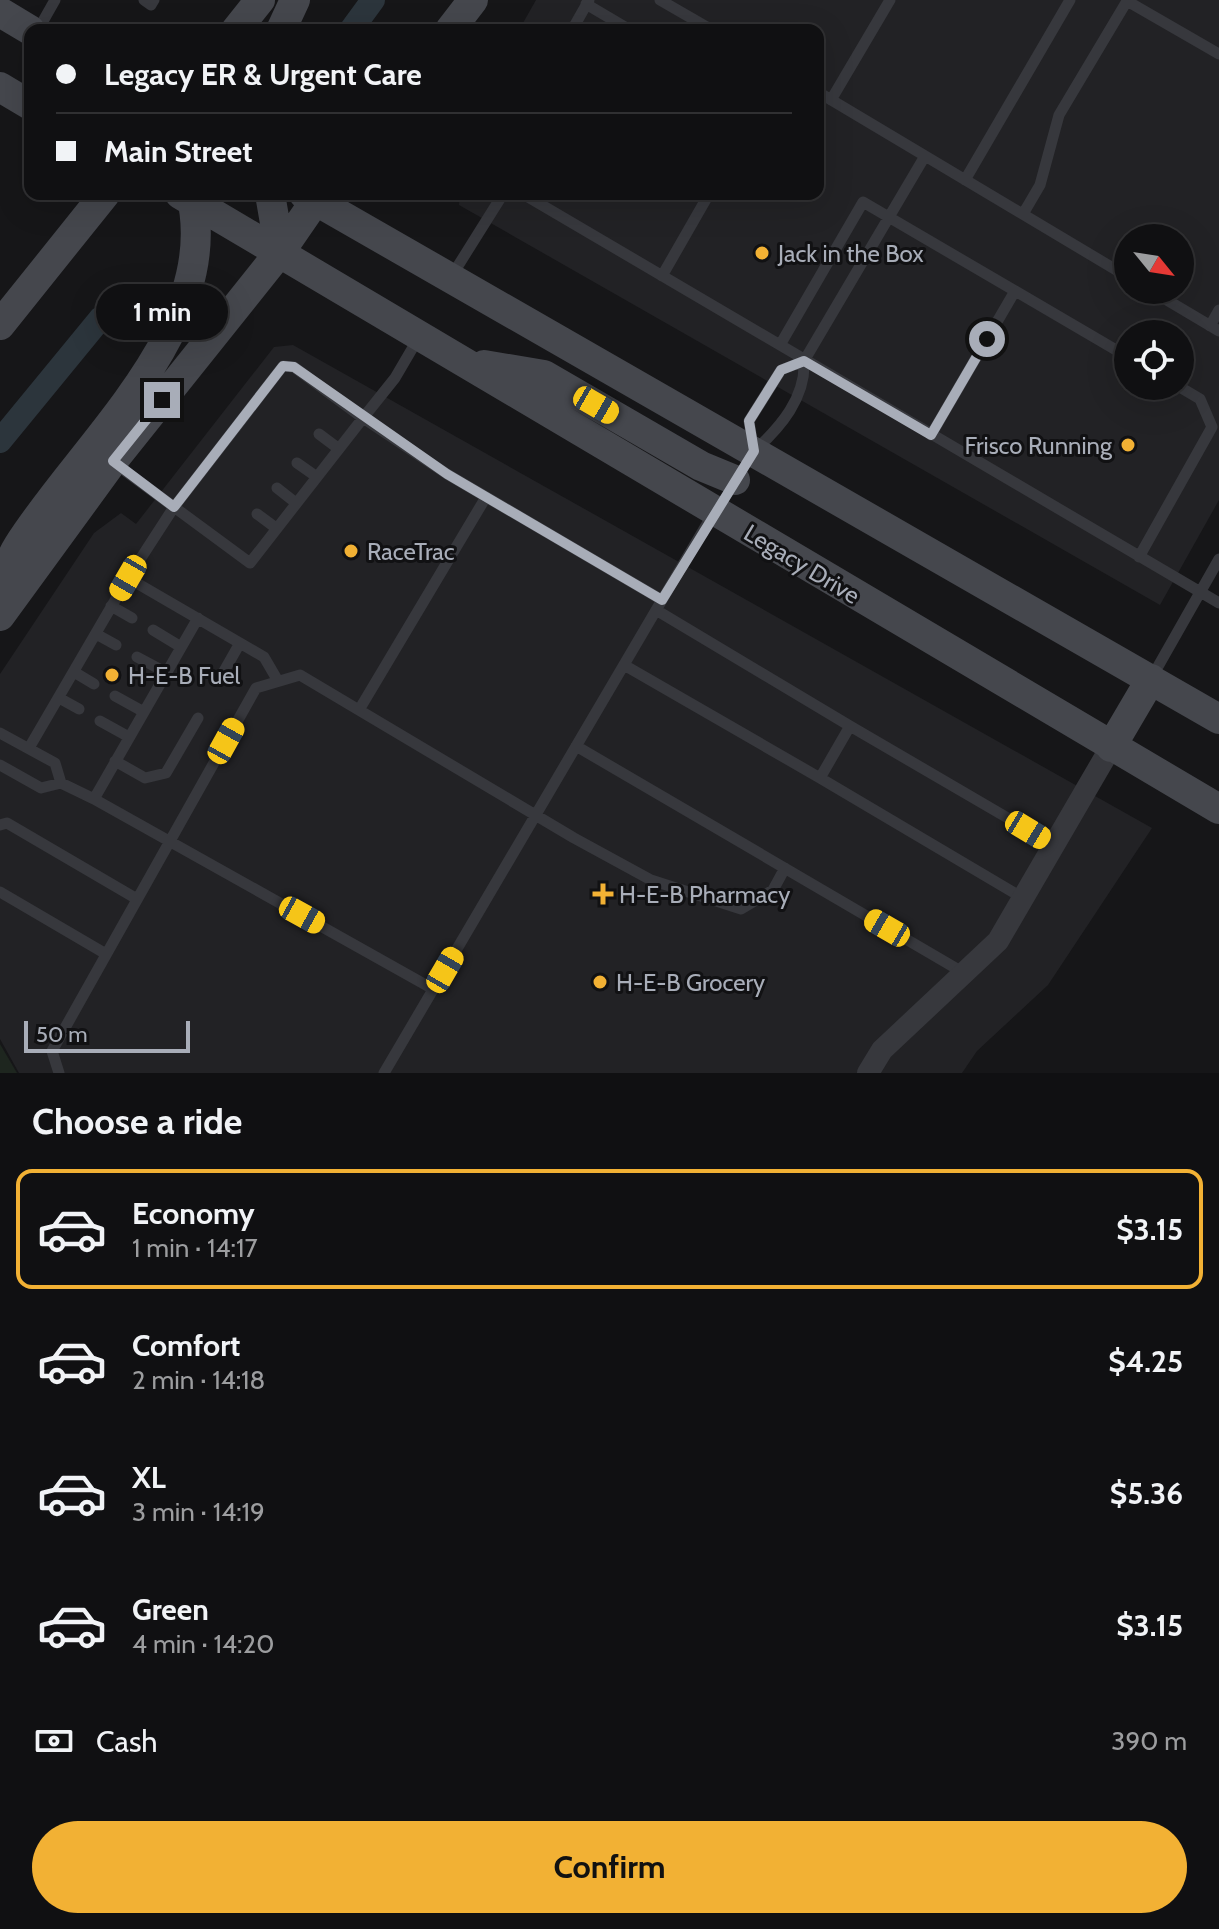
<!DOCTYPE html>
<meta charset="utf-8">
<style>
body{margin:0;font-family:Cabin,sans-serif;background:#1e1e20;color:#f1f3f6;height:100vh;display:flex;flex-direction:column;font-size:30px;white-space:nowrap}
*{box-sizing:border-box;margin:0}
p{font-size:26px;color:#9c9d9f}
.icon{flex:none;width:44px;height:44px;fill:none;stroke:currentColor;stroke-width:2;stroke-linecap:round;stroke-linejoin:round}
.map{position:relative;height:1073px;overflow:hidden}
.drawer{display:flex;flex-direction:column;background:#101012;flex:1}
.drawer>*{flex:none}
.top-card{position:absolute;left:24px;top:24px;width:800px;height:176px;border-radius:16px;box-shadow:0 8px 32px #0002,0 0 0 2px #303032;display:grid;align-content:center;height:176px;padding:0 32px;background:#101012}
.needle{width:52px;rotate:120deg}
.tools{position:absolute;left:1114px;top:224px;display:grid;gap:16px}
.tools a{display:grid;place-items:center;width:80px;height:80px;border-radius:50%;background:#101012;box-shadow:0 8px 32px #0002,0 0 0 2px #303032;font-size:40px}
.scale{position:absolute;left:24px;bottom:20px;width:166px;box-sizing:border-box;padding-left:8px;border:4px solid #a8adb8;border-top:0;font-size:22px;line-height:28px;white-space:nowrap;color:#a8adb8;-webkit-text-stroke:6px #111113;paint-order:stroke}
.end{position:absolute;width:36px;height:36px;margin:-18px;border:10px solid #a8adb8;background:#111;box-shadow:0 0 0 4px #111}
.from{border-radius:50%}
.bubble{position:absolute;height:56px;border-radius:28px;background:#101012;box-shadow:0 8px 32px #0002,0 0 0 2px #303032;font-size:26px;font-weight:800;line-height:56px;text-align:center}
.car{position:absolute;width:24px;height:48px;margin:-24px -12px;border-radius:10px;box-shadow:0 0 6px 2px #0007;background:linear-gradient(#f5c518 24%,#345 0 40%,#f5c518 0 76%,#345 0 86%,#f5c518 0)}
.top-card b{display:flex;align-items:center;gap:28px;height:76px;font-size:30px}
.top-card b+b{border-top:2px solid #303032}
.top-card i{width:20px;height:20px;background:#f1f3f6}
ul{padding:0;list-style:none}
li{display:flex;align-items:center;gap:24px;height:120px;margin:0 16px 12px;padding:0 16px;border:4px solid transparent;border-radius:16px}
li div{flex:1}
li b{display:block;font-size:30px}
li em{font-style:normal;font-weight:800}
li.current{border-color:#f2b134}
li>.icon{width:72px;height:72px;stroke-width:1.5}
h2{padding:0 32px;font-size:36px;line-height:96px}
.pay{display:flex;align-items:center;gap:20px;height:88px;padding:0 32px;font-size:30px}
.pay p{margin-inline-start:auto}
.cta{display:flex;gap:16px;margin-top:auto;padding:16px 32px}
.cta a{flex:1;height:92px;border-radius:48px;background:#f2b134;color:#111;font-size:32px;font-weight:800;line-height:92px;text-align:center}
.map>svg:first-child{display:block}
</style>
<div class="map">
<svg width="1219" height="1073" viewBox="0 0 1219 1073">
<rect width="100%" height="100%" fill="#161618"/>
<path fill="#222225" fill-rule="evenodd" d="M536,0H1219V500L1160,605L459,205L460,194H818V30H519ZM1128,238H1180V290H1128ZM1128,334H1180V386H1128Z
M293,345L1152,828L1048,985L977,1051L962,1073H19L0,1039V674L94,533L121,513L136,524L274,347Z"/>
<path fill="#1e261f" d="M0,1044L17,1073H0Z"/>
<g fill="none" stroke-linecap="round" stroke-linejoin="round">
<path stroke="#2c353c" stroke-width="24" d="M351,30L373,0
M0,441L100,319"/>
<path stroke="#37383d" stroke-width="11" d="M144,0L151,5L154,0
M660,0L712,30
M586,4L630,30
M38,30L55,0
M572,30L589,0
M818,92L1128,277
M831,100L890,0
M965,180L1070,0
M523,194L1219,603
M1023,214L1040,185L1059,115L1127,1L1219,54
M662,276L709,194
M451,277L503,194
M1150,290L1219,331
M1210,326L1219,310
M780,345L863,202L1128,357
M319,434L339,449
M931,435L1015,291
M753,446L749,421L781,370L804,361
M754,451C781,427 806,397 804,361L925,156
M113,462L250,563L363,418L447,474L662,600L714,512
M297,463L317,477
M277,488L296,503
M257,514L276,528
M1139,557L1212,427L1200,399L1178,386
M128,578L174,507L283,366L294,367L363,418L395,378L419,337
M111,606L132,618
M656,610L850,726
M153,630L181,647
M96,634L116,645
M137,657L167,673
M624,665L820,778
M74,672L94,684
M1152,677L1219,559
M219,680L240,643
M115,696L144,712
M59,698L79,709
M359,710L486,497
M100,721L129,737
M0,733L55,763L61,783
M576,746L964,973
M29,748L128,578L264,657L278,681
M115,761L145,778L166,773L198,718
M0,765L41,788L61,783L94,799L433,989
M94,799L198,618
M0,825L7,823L137,899
M0,892L106,954
M1023,898L820,778L850,726L1054,845
M59,1073L52,1051L256,688L300,675L574,838L651,880L741,909L773,890L785,868
M384,1073L662,600"/>
<path stroke="#37383d" stroke-width="22" d="M868,1073L882,1050L998,941L1111,747"/>
<path stroke="#45474d" stroke-width="30" d="M0,12L30,30
M236,30L260,0
M281,30L295,0
M450,30L473,0
M0,87L30,105
M180,194L1219,809
M270,194L280,252
M304,194L1219,719
M0,325L105,194
M484,365L544,375L701,466L735,480
M0,598C5,581 9,560 18,546C82,444 224,327 191,194
M0,616L113,461L280,252L320,194
M1111,747L1151,679"/>
</g>
<g fill="none" stroke-linecap="round" stroke-linejoin="round">
<path stroke="#a8adb8" stroke-width="10" d="M162,400L113,461L174,507L283,366L294,367L447,474L662,600L754,451L749,421L781,370L804,361L931,435L987,339"/>
</g>
<g fill="#f2b134" stroke="#111113" stroke-width="3">
<circle cx="762" cy="253" r="8"/>
<circle cx="1128" cy="445" r="8"/>
<circle cx="351" cy="551" r="8"/>
<circle cx="112" cy="675" r="8"/>
<path d="M599 882h8v8h8v8h-8v8h-8v-8h-8v-8h8z"/>
<circle cx="600" cy="982" r="8"/>
</g>
<g text-anchor="middle" dominant-baseline="central" stroke-width="6" stroke-linejoin="round" paint-order="stroke">
<g font-size="24" fill="#a8adb8" stroke="#111113" text-anchor="start">
<text x="778" y="253">Jack in the Box</text>
<text x="1112" y="445" text-anchor="end">Frisco Running</text>
<text x="367" y="551">RaceTrac</text>
<text x="128" y="675">H-E-B Fuel</text>
<text x="619" y="894">H-E-B Pharmacy</text>
<text x="616" y="982">H-E-B Grocery</text>
</g>
<g font-size="24" fill="#a8adb8" stroke="#111113">
<text transform="translate(802 564) rotate(31)">Legacy Drive</text>
</g>
</g>
</svg>
<div class="tools">
<a><svg class="needle" viewBox="-14 -14 28 28"><path d="M0-13l5 13h-10z" fill="#e53935"/><path d="M0 13l5-13h-10z" fill="#9c9d9f"/></svg></a>
<a><svg class="icon" aria-label="locate" viewBox="0 0 24 24"><circle cx="12" cy="12" r="6"/><path d="M12 2v4M12 18v4M2 12h4M18 12h4"/></svg></a>
</div>
<div class="scale">50 m</div>
<i class="end from" style="left:987px;top:339px"></i>
<i class="end" style="left:162px;top:400px"></i>
<div class="bubble" style="left:96px;top:284px;width:132px">1 min</div>
<i class="car" style="left:596px;top:405px;rotate:120deg"></i>
<i class="car" style="left:128px;top:578px;rotate:210deg"></i>
<i class="car" style="left:226px;top:741px;rotate:29deg"></i>
<i class="car" style="left:1028px;top:830px;rotate:121deg"></i>
<i class="car" style="left:302px;top:915px;rotate:119deg"></i>
<i class="car" style="left:887px;top:928px;rotate:300deg"></i>
<i class="car" style="left:445px;top:970px;rotate:30deg"></i>
<div class="top-card">
<b><i class="from"></i>Legacy ER &amp; Urgent Care</b>
<b><i></i>Main Street</b>
</div>
</div>
<section class="drawer">
<h2>Choose a ride</h2>
<ul>
<li class="current"><svg class="icon" aria-label="car" viewBox="0 0 24 24"><path d="M5 17H2v-5l4-1 3-4h7l3 4 3 1v5h-3M9 17h6M6 11h13"/><circle cx="7" cy="17" r="2"/><circle cx="17" cy="17" r="2"/></svg><div><b>Economy</b><p>1 min · 14:17</p></div><em>$3.15</em></li>
<li><svg class="icon" aria-label="car" viewBox="0 0 24 24"><path d="M5 17H2v-5l4-1 3-4h7l3 4 3 1v5h-3M9 17h6M6 11h13"/><circle cx="7" cy="17" r="2"/><circle cx="17" cy="17" r="2"/></svg><div><b>Comfort</b><p>2 min · 14:18</p></div><em>$4.25</em></li>
<li><svg class="icon" aria-label="car" viewBox="0 0 24 24"><path d="M5 17H2v-5l4-1 3-4h7l3 4 3 1v5h-3M9 17h6M6 11h13"/><circle cx="7" cy="17" r="2"/><circle cx="17" cy="17" r="2"/></svg><div><b>XL</b><p>3 min · 14:19</p></div><em>$5.36</em></li>
<li><svg class="icon" aria-label="car" viewBox="0 0 24 24"><path d="M5 17H2v-5l4-1 3-4h7l3 4 3 1v5h-3M9 17h6M6 11h13"/><circle cx="7" cy="17" r="2"/><circle cx="17" cy="17" r="2"/></svg><div><b>Green</b><p>4 min · 14:20</p></div><em>$3.15</em></li>
</ul>
<div class="pay"><svg class="icon" aria-label="cash" viewBox="0 0 24 24"><path d="M3 7h18v10H3z"/><circle cx="12" cy="12" r="2"/></svg>Cash<p>390 m</p></div>
<div class="cta"><a>Confirm</a></div>
</section>
